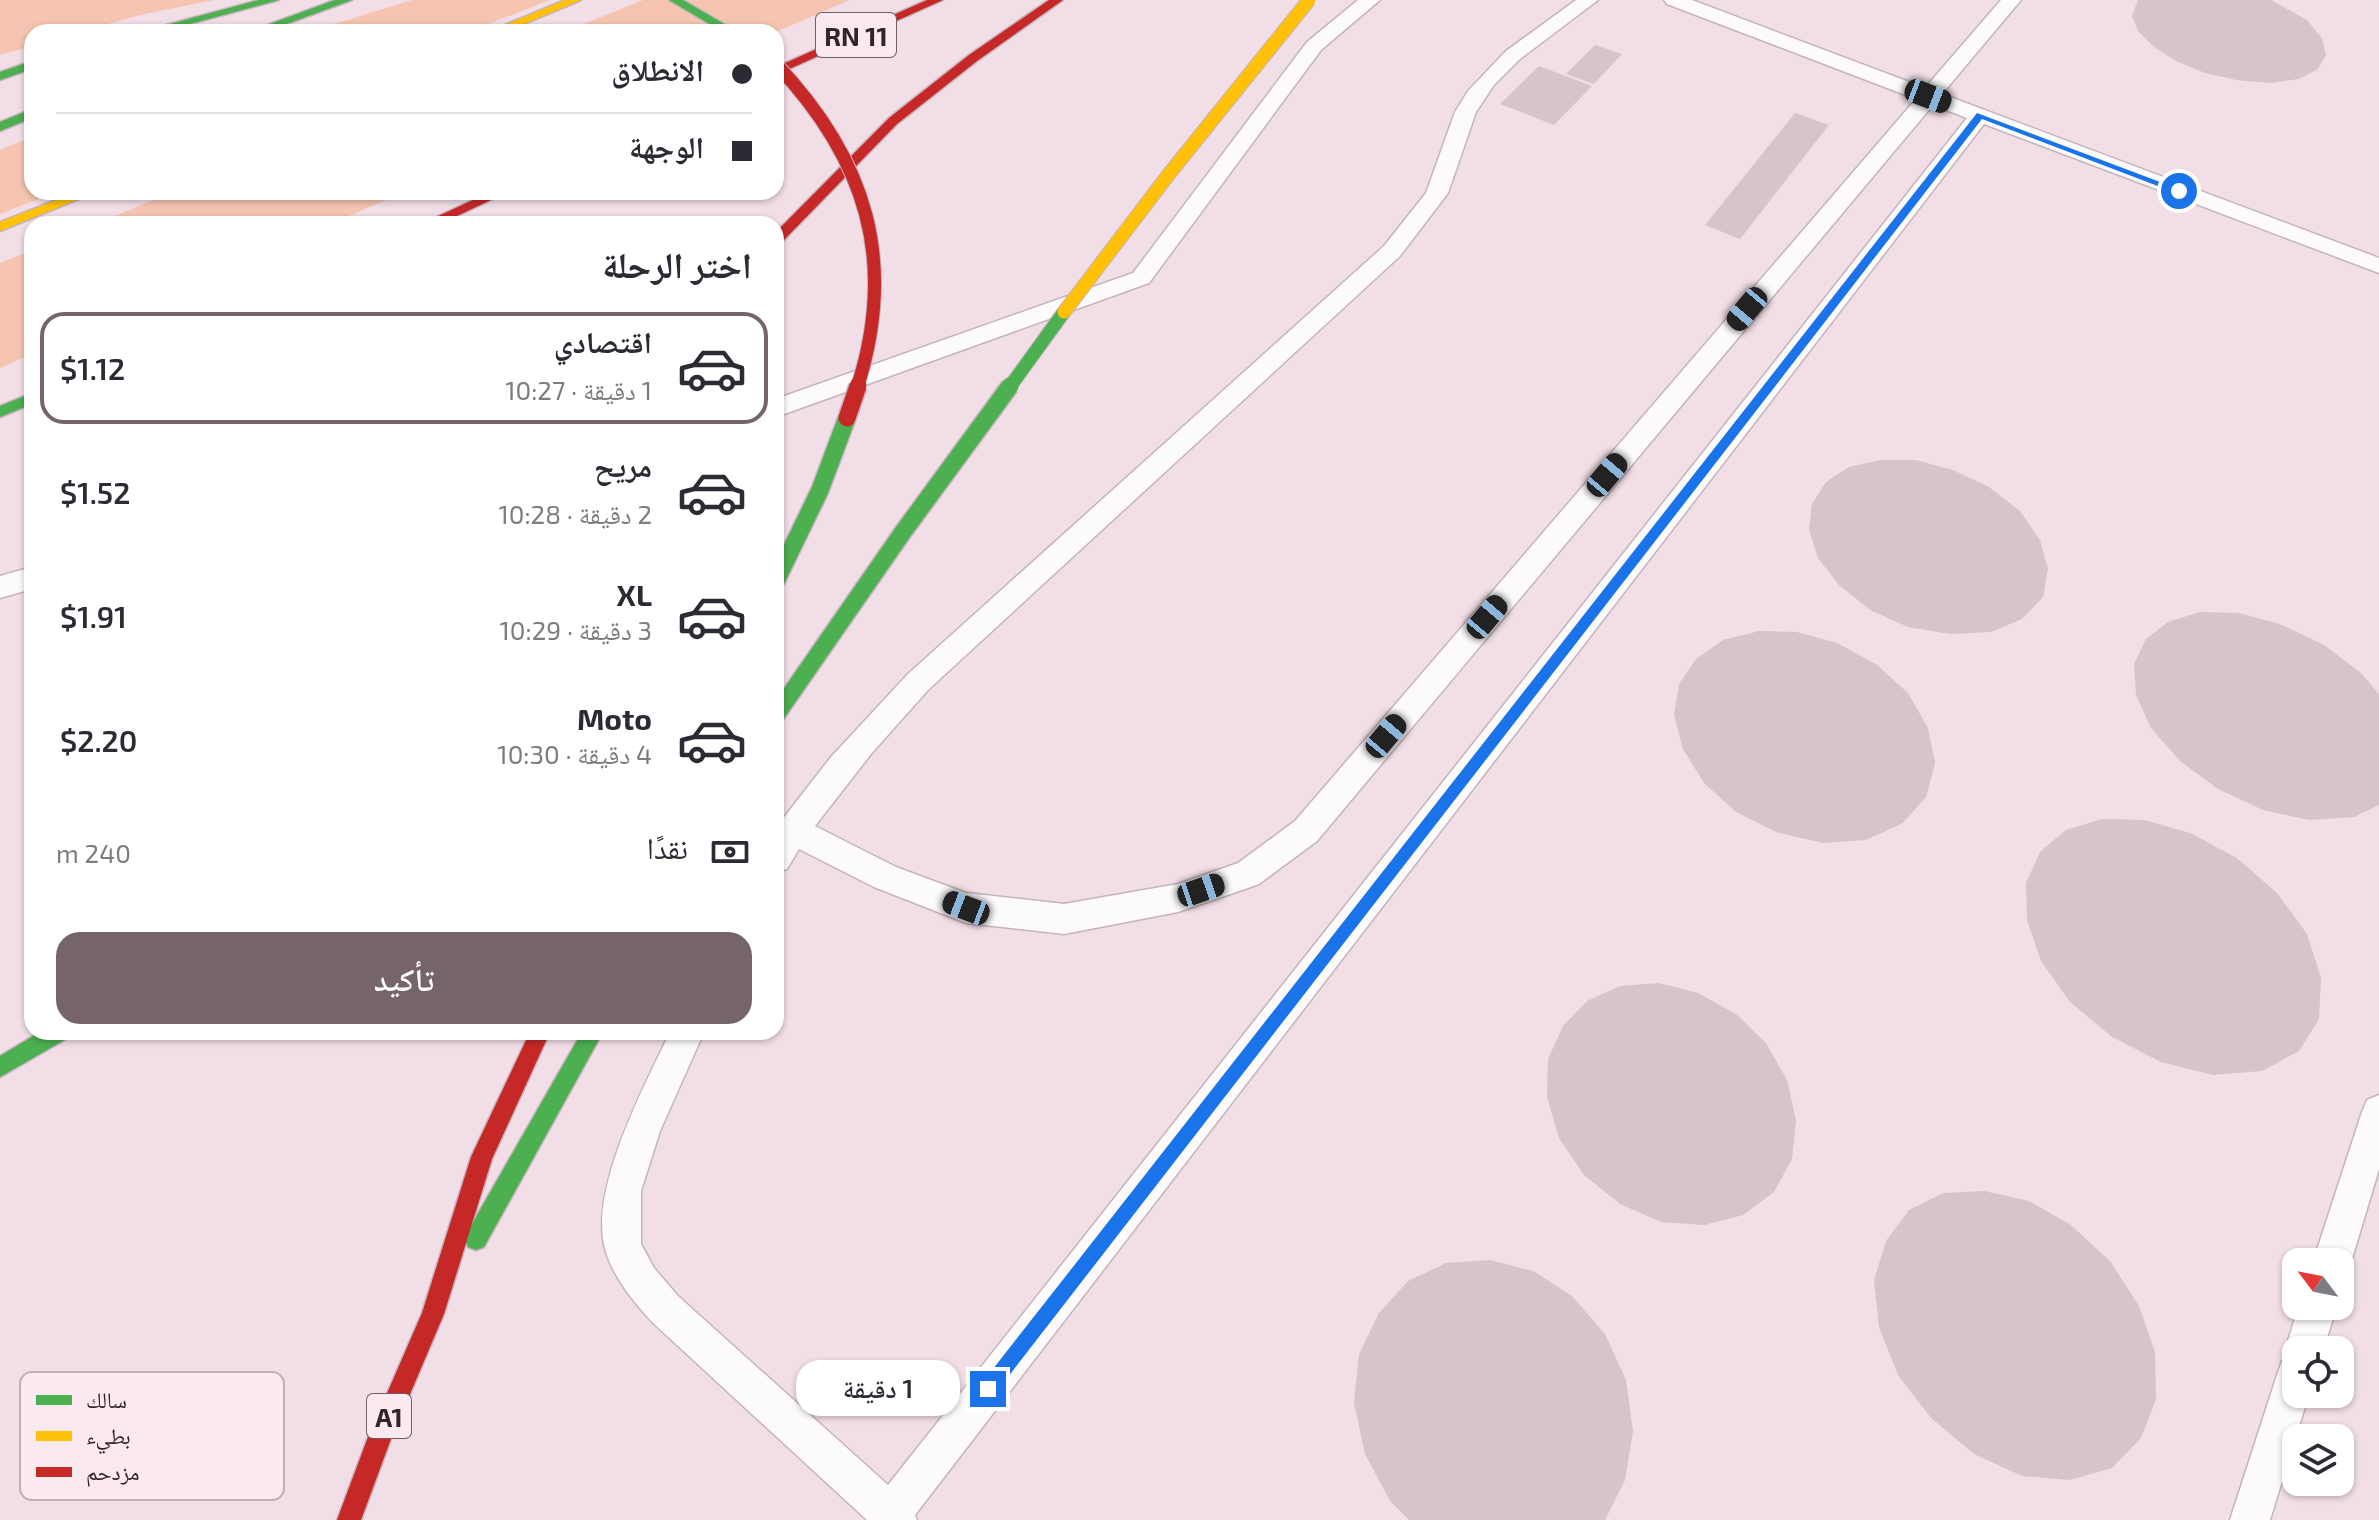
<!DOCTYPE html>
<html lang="ar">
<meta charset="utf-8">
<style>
body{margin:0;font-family:"Exo 2","Noto Naskh Arabic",sans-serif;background:#f7f7f7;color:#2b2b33;direction:rtl;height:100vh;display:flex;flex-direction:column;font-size:30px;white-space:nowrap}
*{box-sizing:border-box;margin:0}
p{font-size:26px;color:#7c7c81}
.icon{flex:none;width:44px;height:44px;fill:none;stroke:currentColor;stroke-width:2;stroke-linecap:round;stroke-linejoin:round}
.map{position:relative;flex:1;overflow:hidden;direction:ltr}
.drawer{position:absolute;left:24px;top:216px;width:760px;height:824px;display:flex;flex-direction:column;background:#fff;border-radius:24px;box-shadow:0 2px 6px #0004;direction:rtl}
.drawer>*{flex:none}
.banner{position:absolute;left:24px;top:24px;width:760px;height:176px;border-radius:24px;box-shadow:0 2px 6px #0004;direction:rtl;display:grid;align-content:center;height:176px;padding:0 32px;background:#fff}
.needle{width:52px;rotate:302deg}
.fabs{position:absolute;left:2282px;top:1248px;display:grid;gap:16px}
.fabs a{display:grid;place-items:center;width:72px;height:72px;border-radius:16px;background:#fff;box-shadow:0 2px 6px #0004;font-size:40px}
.end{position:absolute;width:36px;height:36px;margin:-18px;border:10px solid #1a73e8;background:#fff;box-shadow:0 0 0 4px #fff}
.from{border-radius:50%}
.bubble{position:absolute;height:56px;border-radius:24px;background:#fff;box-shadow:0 2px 6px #0004;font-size:26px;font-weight:600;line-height:56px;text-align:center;direction:rtl}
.car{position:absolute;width:24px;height:48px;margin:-24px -12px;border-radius:10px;box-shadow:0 0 6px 2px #0007;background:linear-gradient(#222 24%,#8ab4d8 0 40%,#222 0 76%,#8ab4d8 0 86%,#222 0)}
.banner b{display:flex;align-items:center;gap:28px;height:76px;font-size:30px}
.banner b+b{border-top:2px solid #e1e1e2}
.banner i{width:20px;height:20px;background:#2b2b33}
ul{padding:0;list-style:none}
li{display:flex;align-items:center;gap:24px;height:112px;margin:0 16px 12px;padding:0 16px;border:4px solid transparent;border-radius:24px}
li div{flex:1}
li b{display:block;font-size:30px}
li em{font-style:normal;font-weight:600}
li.current{border-color:#76646c}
li>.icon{width:72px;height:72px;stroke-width:1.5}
h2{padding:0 32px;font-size:36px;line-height:96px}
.pay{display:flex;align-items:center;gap:20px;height:88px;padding:0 32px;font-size:30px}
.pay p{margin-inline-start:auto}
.button{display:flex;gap:16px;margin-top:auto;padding:16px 32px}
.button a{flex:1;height:92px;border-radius:24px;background:#76646c;color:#fff;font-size:32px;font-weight:600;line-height:92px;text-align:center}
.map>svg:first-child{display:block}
</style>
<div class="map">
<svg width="2379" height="1520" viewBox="0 0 2379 1520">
<rect width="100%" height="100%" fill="#f2dee6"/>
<path fill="#f5c5b1" d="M0,0H213L140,15L80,32H32V46L0,55Z
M412,0H550L468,32H308Z
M643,0H850L776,32H564Z
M32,137V192H56L0,214V150Z
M173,192H405L330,224H95Z
M32,250V354L0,368V263Z"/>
<path fill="#d6c4c9" d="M2138,0H2271L2307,20L2322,38L2326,55L2318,69L2299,79L2270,83L2236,80L2205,73L2176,61L2154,47L2138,31L2132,16Z
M1595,45L1622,54L1594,84L1566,74Z
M1539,66L1592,86L1554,125L1500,104Z
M1795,113L1829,125L1740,239L1705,225Z
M1880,460H1916L1953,470L1989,487L2020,511L2040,540L2048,569L2043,597L2022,619L1991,632L1950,634L1908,627L1870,610L1839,585L1818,558L1809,530L1812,504L1826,482L1849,467Z
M2200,612L2239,613L2280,624L2324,645L2361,673L2379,694V805L2354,817L2310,820L2263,810L2218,789L2180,761L2151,728L2136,695L2134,664L2146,639L2168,622Z
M1759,631L1797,632L1837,643L1876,664L1908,693L1928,728L1935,763L1926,797L1903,823L1866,840L1823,843L1776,832L1736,812L1704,783L1683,749L1674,715L1679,684L1696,659L1723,640Z
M2102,819L2145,820L2190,833L2237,858L2277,893L2307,934L2321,978L2319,1019L2299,1051L2262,1071L2213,1075L2161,1062L2112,1037L2070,1002L2041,961L2027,920L2026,883L2040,852L2066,830Z
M1659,983L1698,993L1736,1014L1766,1043L1787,1080L1796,1120L1792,1159L1774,1192L1743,1215L1704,1225L1661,1222L1620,1204L1584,1175L1559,1138L1547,1097L1548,1059L1563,1026L1587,1001L1620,986Z
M1984,1191L2029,1201L2071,1225L2110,1261L2139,1306L2155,1352L2156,1399L2141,1438L2112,1468L2070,1480L2022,1476L1974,1454L1931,1418L1898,1375L1879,1327L1874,1280L1886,1241L1909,1210L1943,1193Z
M1490,1260L1533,1271L1572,1296L1605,1334L1626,1380L1633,1431L1625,1480L1605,1520H1409L1390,1501L1365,1454L1354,1403L1359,1354L1379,1313L1408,1281L1446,1263Z"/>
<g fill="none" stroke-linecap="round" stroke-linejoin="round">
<defs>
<path id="lane" d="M1358,0H1380L1321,50L1149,283L776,417V399L1133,273L1307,42Z
M1576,0H1598L1520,59L1494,85L1476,112L1448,193L1400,256L928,690L871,754L815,826L896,867L966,893L1064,904L1178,884L1238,863L1295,821L1916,99L1667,4L1664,0H1692L1925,88L2001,0H2021L1942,94L2379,258V273L1984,124L915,1515L917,1520H867L652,1322C633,1301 613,1277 605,1249C589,1189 644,1087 670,1032H704L660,1131L641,1191V1244L654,1268L678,1296L888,1485L1967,118L1933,105L1317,841L1259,884L1248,888L1178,912L1064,934L966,923L874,887L799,849L787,869L776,873V832L782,820L831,757L908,674L1384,246L1426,193L1455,112L1468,91L1506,51Z
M32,567V589L0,598V576Z
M2379,1095V1169L2351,1262L2345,1275L2340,1277V1262H2313L2362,1112L2367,1100Z
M2299,1306H2337L2323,1350H2296V1394H2309L2270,1520H2230L2277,1375L2282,1361L2288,1359L2285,1350Z"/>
<path id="fast" d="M259,0H279L160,32H140Z
M335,0H352L265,32H248Z
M669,0H683L738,32H723Z
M32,61V69L0,80V72Z
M32,109V118L0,131V122Z
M32,393V404L0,417V406Z
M40,1032H69L66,1039L0,1077V1056Z
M582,1032H603L484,1247L476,1250L468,1247L465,1239L468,1231Z"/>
<path id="slow" d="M565,0H581L505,32H488Z
M77,192H96L0,231V222Z"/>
<path id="jam" d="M927,0H943L776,75V67Z
M1049,0H1063L977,61L897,124L781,243L776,244V232L889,118L969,55Z
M490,192H508L440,224H421Z
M530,1032H550L492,1159L444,1314L391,1439L361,1520H337L368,1437L422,1313L471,1157Z"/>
</defs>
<use href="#lane" stroke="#c5b4bb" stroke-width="3"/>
<use href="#fast" stroke="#c5b4bb" stroke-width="3"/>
<use href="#slow" stroke="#c5b4bb" stroke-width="3"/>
<use href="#jam" stroke="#c5b4bb" stroke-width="3"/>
<use href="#lane" fill="#fdfafb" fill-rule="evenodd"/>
<use href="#fast" fill="#4caf50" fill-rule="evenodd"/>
<use href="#slow" fill="#ffc107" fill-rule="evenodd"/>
<use href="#jam" fill="#c62828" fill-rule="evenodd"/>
<defs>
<path id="fast-bridge-far1" d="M1009,388L1064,312"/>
<path id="fast-bridge" d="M776,581L820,490L847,418
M776,715L903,532L1010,386"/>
<path id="slow-bridge" d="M1064,312L1169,174L1309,0"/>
<path id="jam-bridge-far1" d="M776,64C866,159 898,261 857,388"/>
<path id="jam-bridge" d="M847,418L858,386"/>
</defs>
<use href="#fast-bridge-far1" stroke="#c5b4bb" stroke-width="15" stroke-linecap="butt"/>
<use href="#fast-bridge" stroke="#c5b4bb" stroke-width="20" stroke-linecap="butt"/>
<use href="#slow-bridge" stroke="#c5b4bb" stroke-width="15" stroke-linecap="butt"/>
<use href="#jam-bridge-far1" stroke="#c5b4bb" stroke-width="15" stroke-linecap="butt"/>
<use href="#jam-bridge" stroke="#c5b4bb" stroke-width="20" stroke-linecap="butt"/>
<use href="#fast-bridge-far1" stroke="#4caf50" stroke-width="13"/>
<use href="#fast-bridge" stroke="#4caf50" stroke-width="17"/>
<use href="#slow-bridge" stroke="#ffc107" stroke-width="13"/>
<use href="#jam-bridge-far1" stroke="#c62828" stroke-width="13"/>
<use href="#jam-bridge" stroke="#c62828" stroke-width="17"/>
</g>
<path fill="#1a73e8" d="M1977,113L2184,191L2176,193L1982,119L994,1395L988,1397L982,1395L980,1389L982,1383Z"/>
<g text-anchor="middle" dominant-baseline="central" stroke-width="7" stroke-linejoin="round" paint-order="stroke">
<g fill="#fbe9f0" stroke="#6f5e65" stroke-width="2">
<rect x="816" y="13" width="80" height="44" rx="6"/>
<rect x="367" y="1394" width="44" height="44" rx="6"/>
</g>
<g font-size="26" font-weight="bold" fill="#33232a">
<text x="856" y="35">RN 11</text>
<text x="389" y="1416">A1</text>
</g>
</g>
<rect x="20" y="1372" width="264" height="128" rx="12" fill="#fbe9f0" stroke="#bfaeb5" stroke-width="2"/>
<rect x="36" y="1395" width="36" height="10" fill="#4caf50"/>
<rect x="36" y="1431" width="36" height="10" fill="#ffc107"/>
<rect x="36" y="1467" width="36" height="10" fill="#c62828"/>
<g font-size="22" fill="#33232a">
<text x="86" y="1408">سالك</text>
<text x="86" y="1444">بطيء</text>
<text x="86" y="1480">مزدحم</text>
</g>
</svg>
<div class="fabs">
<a><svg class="needle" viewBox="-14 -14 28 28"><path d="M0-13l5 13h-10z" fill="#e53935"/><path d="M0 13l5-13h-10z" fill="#7c7c81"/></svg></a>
<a><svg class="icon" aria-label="locate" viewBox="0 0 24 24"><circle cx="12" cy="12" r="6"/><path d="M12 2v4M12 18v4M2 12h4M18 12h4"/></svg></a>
<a><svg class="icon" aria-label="layers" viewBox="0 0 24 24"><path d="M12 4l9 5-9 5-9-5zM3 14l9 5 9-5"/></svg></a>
</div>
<i class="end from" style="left:2179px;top:191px"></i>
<i class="end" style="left:988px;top:1389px"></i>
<div class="bubble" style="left:796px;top:1360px;width:164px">1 دقيقة</div>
<i class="car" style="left:1928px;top:96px;rotate:111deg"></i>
<i class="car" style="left:1747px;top:309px;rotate:220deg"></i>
<i class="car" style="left:1607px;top:475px;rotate:40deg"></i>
<i class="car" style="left:1487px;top:617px;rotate:40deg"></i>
<i class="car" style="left:1386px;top:736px;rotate:40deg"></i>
<i class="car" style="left:1201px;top:890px;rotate:71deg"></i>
<i class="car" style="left:966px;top:908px;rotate:291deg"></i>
<div class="banner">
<b><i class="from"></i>الانطلاق</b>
<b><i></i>الوجهة</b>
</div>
<section class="drawer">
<h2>اختر الرحلة</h2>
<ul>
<li class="current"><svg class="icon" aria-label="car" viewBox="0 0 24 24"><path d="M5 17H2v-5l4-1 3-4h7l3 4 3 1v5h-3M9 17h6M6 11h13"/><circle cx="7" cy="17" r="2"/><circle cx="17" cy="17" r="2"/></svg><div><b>اقتصادي</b><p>1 دقيقة · 10:27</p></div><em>$1.12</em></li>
<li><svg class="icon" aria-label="car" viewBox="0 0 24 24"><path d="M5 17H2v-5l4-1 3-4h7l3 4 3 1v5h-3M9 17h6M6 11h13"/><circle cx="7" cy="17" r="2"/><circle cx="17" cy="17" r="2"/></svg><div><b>مريح</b><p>2 دقيقة · 10:28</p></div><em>$1.52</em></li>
<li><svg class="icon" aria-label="car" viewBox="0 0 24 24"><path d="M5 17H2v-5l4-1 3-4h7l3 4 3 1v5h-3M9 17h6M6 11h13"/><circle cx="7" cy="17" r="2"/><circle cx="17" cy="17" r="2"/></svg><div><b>XL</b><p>3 دقيقة · 10:29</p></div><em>$1.91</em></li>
<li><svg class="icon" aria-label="car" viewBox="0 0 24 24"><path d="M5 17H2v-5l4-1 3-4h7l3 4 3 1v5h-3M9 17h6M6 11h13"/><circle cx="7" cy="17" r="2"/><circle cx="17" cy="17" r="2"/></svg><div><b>Moto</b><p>4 دقيقة · 10:30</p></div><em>$2.20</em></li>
</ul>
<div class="pay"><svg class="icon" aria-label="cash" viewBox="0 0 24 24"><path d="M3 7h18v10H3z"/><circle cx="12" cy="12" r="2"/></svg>نقدًا<p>240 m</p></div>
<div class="button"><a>تأكيد</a></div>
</section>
</div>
